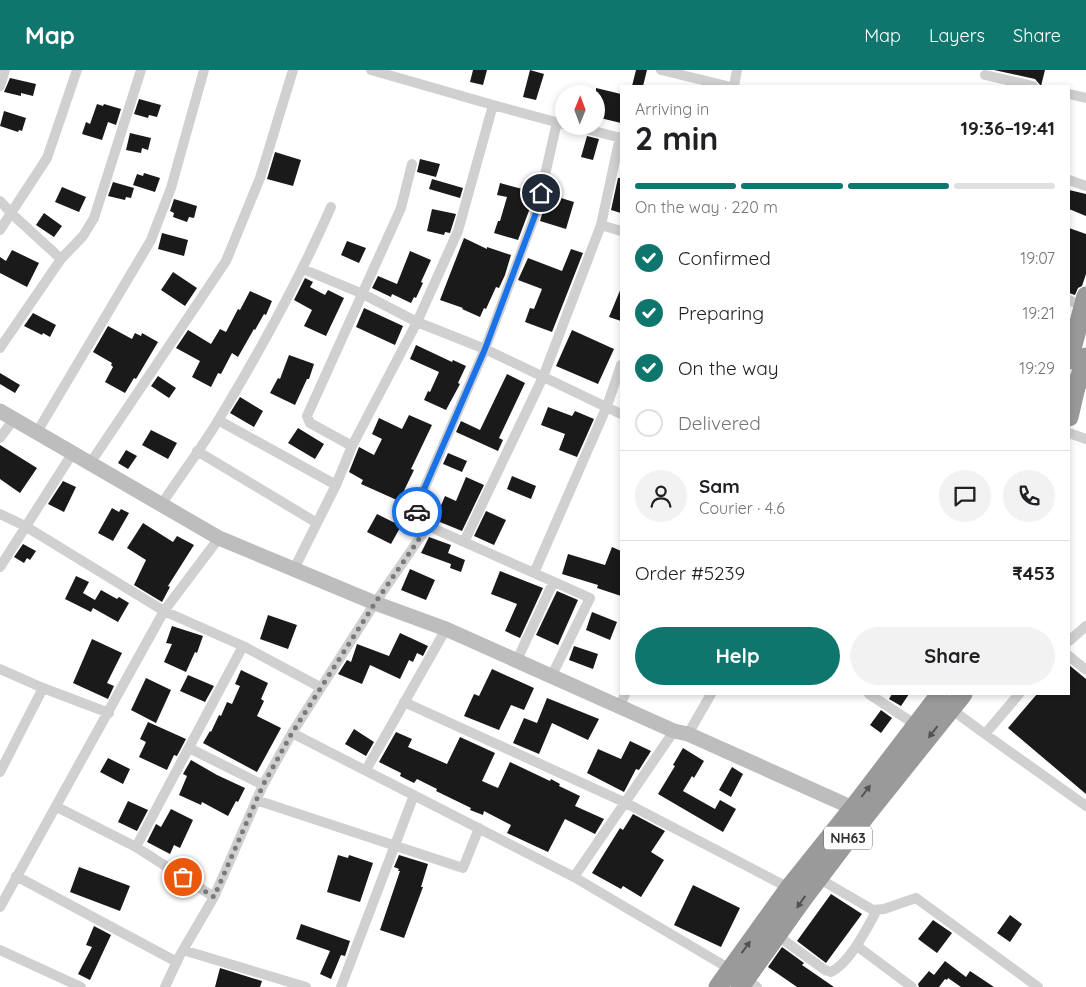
<!DOCTYPE html>
<html lang="en">
<head>
<meta charset="utf-8">
<style>
  :root { --surface:#fff; --page:#f2f2f2; --text:#202124; --muted:#757577; --line:#e0e0e0; --accent:#0f766e }
  body { margin:0; font-family:Quicksand,sans-serif; background:var(--page); color:var(--text); height:100vh; display:flex; flex-direction:column; font-size:19px; white-space:nowrap }
  * { box-sizing:border-box; margin:0 }
  p { font-size:16px; color:var(--muted) }
  .icon { flex:none; width:28px; height:28px; fill:none; stroke:currentColor; stroke-width:2; stroke-linecap:round; stroke-linejoin:round }
  .map { position:relative; flex:1; overflow:hidden }
  .drawer { position:absolute; left:620px; top:15px; width:450px; height:610px; display:flex; flex-direction:column; background:var(--surface); border-radius:0px; box-shadow:0 2px 8px #0003 }
  .drawer>* { flex:none }
  .needle { width:32px; rotate:1deg }
  .tools { position:absolute; left:555px; top:15px; display:grid; gap:10px }
  .tools a { display:grid; place-items:center; width:50px; height:50px; border-radius:50%; background:var(--surface); box-shadow:0 2px 8px #0003; font-size:25px }
  .pin { position:absolute; display:grid; place-items:center; width:42px; height:42px; color:#fff; margin:-21px; border:2px solid #fff; border-radius:50%; box-shadow:0 1px 5px #0007 }
  .courier { position:absolute; display:grid; place-items:center; width:50px; height:50px; margin:-25px; border:4px solid #1a73e8; border-radius:50%; background:#fff; color:#222; box-shadow:0 1px 6px #0007 }
  .summary em { font-style:normal; font-weight:700 }
  .summary div { display:flex; flex-direction:column-reverse }
  .summary { display:flex; align-items:center; justify-content:space-between; height:85px; padding:0 15px }
  h1 { font-size:32px; font-weight:700; line-height:38px }
  .bar { display:grid; grid-template-columns:repeat(4,1fr); gap:8px 5px; align-content:center; height:60px; padding:0 15px }
  .bar i { height:6px; border-radius:4px; background:var(--line) }
  .bar .selected { background:var(--accent) }
  .bar p { grid-column:span 4 }
  .line { display:flex; align-items:center; gap:12px; padding:0 15px; border-top:1px solid var(--line) }
  .line div { flex:1 }
  .round { display:grid; place-items:center; flex:none; width:52px; height:52px; border-radius:26px; background:var(--page) }
  ol { padding:0 15px; list-style:none }
  li { display:flex; align-items:center; gap:15px; height:55px }
  li p { margin-inline-start:auto }
  li .icon { padding:5px; border-radius:50%; background:var(--accent); color:#fff; stroke-width:4 }
  li:last-child { color:var(--muted) }
  li i { width:28px; height:28px; border:2px solid var(--line); border-radius:50% }
  .cta { display:flex; gap:10px; margin-top:auto; padding:10px 15px }
  .cta a { flex:1; height:58px; border-radius:30px; background:var(--accent); color:#fff; font-size:20px; font-weight:700; line-height:58px; text-align:center }
  .cta a+a { background:var(--page); color:var(--text) }
  header { display:flex; align-items:center; gap:30px; box-sizing:border-box; height:70px; padding:0 25px; background:var(--accent); color:#fff }
  header strong { font-size:24px }
  nav { display:flex; gap:28px; margin-inline-start:auto; font-size:18px }
  .map>svg:first-child { display:block }
  .building { fill:#1a1a1a }
  .lines { fill:none; stroke-linecap:round; stroke-linejoin:round }
  .street { stroke:#d0d0d0; stroke-width:10 }
  .secondary { stroke:#bdbdbd; stroke-width:15 }
  .highway { stroke:#9a9a9a; stroke-width:19 }
  .oneway { fill:#525252 }
  .done { stroke:#7a7a7a; stroke-width:5; stroke-dasharray:0 9 }
  .route { stroke:#1a73e8; stroke-width:6 }
  .labels { text-anchor:middle; dominant-baseline:central; stroke-width:5; stroke-linejoin:round; paint-order:stroke }
  .shield { fill:#fff; stroke:#707070; stroke-width:1 }
  .shield-label { font-size:14px; font-weight:bold; fill:#333 }
</style>
</head>
<body>
<header>
<strong>Map</strong>
<nav><a>Map</a><a>Layers</a><a>Share</a></nav>
</header>
<div class="map">
<svg width="1086" height="917" viewBox="0 0 1086 917">
  <rect width="100%" height="100%" fill="#fff"/>
  <!-- building -->
  <path class="building" d="M473,0H487L483,15L470,12Z
    M530,0L544,4L536,30L523,27Z
    M636,0H647L643,16H632Z
    M994,0H1045L1041,16L1035,9Z
    M10,8L36,14L33,26L21,23V26L4,22Z
    M596,18L621,24V53L596,47Z
    M139,29L161,35L157,47L149,45L148,48L134,44Z
    M97,34L103,36L104,34L121,39L116,55L108,52L102,70L82,64L86,52L90,54Z
    M4,41L26,48L22,61L19,60L18,62L0,56Z
    M130,63L151,68L148,80L142,78L141,83L126,80Z
    M587,66L599,69L593,90L581,87Z
    M275,82L301,90L293,116L267,109Z
    M420,89L440,94L436,107L417,102Z
    M144,103L160,108L155,122L133,115L137,104L143,106Z
    M618,108H621V143L611,140Z
    M432,109L463,118L460,128L429,119Z
    M113,112L134,118L131,128L126,127L125,130L108,126Z
    M500,113L530,121L527,135L531,136L530,138L518,170L494,163L498,151H500L507,127L497,125Z
    M62,117L86,127L79,142L55,132Z
    M1069,120L1086,124V146L1069,139Z
    M548,124L574,132L566,159L540,151Z
    M174,129L197,136L194,148L189,147L187,152L173,147L174,143L170,141Z
    M432,139L456,144L450,163L445,162L444,165L427,161Z
    M44,143L62,156L54,167L36,155Z
    M1069,158L1086,164V204L1082,216L1078,218L1075,225L1069,223Z
    M162,163L188,170L184,186L158,179Z
    M464,168L487,179V177L511,185L505,205L499,218L496,217L486,239L484,238L480,247L462,239L463,238L440,230Z
    M347,171L366,178L359,193L341,185Z
    M571,179L583,183L552,262L525,252L530,238L534,239L542,219L518,210L528,188L562,201Z
    M12,180L39,193L27,217L0,203V187L6,191Z
    M410,181L431,190L421,212L423,213L416,228L414,227L411,233L392,224L391,227L372,218L378,206L397,214Z
    M173,202L197,218L185,236L161,220Z
    M305,208L313,212L310,217L325,225L328,220L344,228L326,266L304,256L312,240L294,230Z
    M621,218V251L609,247Z
    M250,221L272,231L266,245L264,244L255,260L254,259L238,287L232,283L221,304L218,303L211,317L192,307L200,291L176,278L188,260L211,274L220,259L226,262L238,239L240,240Z
    M364,238L403,256L395,275L356,257Z
    M33,243L56,255L50,267L43,263L42,265L24,256Z
    M108,256L132,269L135,263L141,266L142,263L158,272L136,309L134,308L125,323L105,312L113,297L111,295L112,293L93,282Z
    M572,260L614,279L598,314L556,296Z
    M416,275L452,292L453,290L466,296L458,313L460,314L446,340L424,330L428,321L430,322L439,302L410,289Z
    M289,285L314,294L309,309H307L295,335L270,323L278,308L280,309Z
    M0,303L20,315L15,323L0,314Z
    M507,304L525,313L499,368L503,370L498,381L456,362L461,351L480,360Z
    M158,306L176,318L169,328L151,316Z
    M240,327L263,341L254,357L230,343Z
    M548,337L572,346L575,341L594,349L577,387L559,380L565,364L541,355Z
    M409,345L432,355L411,399L414,400L399,431L361,414L363,410L349,402L359,377L374,385L382,369L372,364L379,348L402,359Z
    M298,358L324,374L315,389L288,373Z
    M151,360L177,373L168,389L142,375Z
    M0,375L37,398L20,423L0,409Z
    M126,380L137,386L128,399L118,393Z
    M448,383L467,391L462,402L443,394Z
    M512,406L536,416L531,429L507,419Z
    M466,407L484,415L462,461L435,450L445,426L456,431Z
    M63,411L76,417L64,442L48,434Z
    M112,438L119,442L121,439L129,443L113,471L98,463Z
    M486,441L506,450L494,475L474,466Z
    M377,444L401,456L391,474L367,462Z
    M143,453L173,472L177,466L194,475L168,516L170,517L162,532L134,515L146,490L127,478Z
    M429,467L451,475L448,483L465,490L461,502L450,498L451,494L421,483Z
    M23,474L36,481L30,490L27,488L24,493L14,487Z
    M612,477L621,481V526L597,518L598,515L562,504L568,484L605,495Z
    M410,499L435,510L426,530L401,520Z
    M500,501L543,518L520,568L505,561L517,534L491,524Z
    M76,506L89,512L83,523L95,530L101,520L117,529L119,527L129,533L118,552L93,538L91,542L65,529Z
    M557,521L578,530L558,575L536,565Z
    M592,542L617,552L610,570L586,560Z
    M268,545L297,555L288,579L260,569Z
    M172,556L203,566L197,583L195,582L186,602L164,592L172,574L166,573Z
    M400,563L428,576L423,586L417,583L413,592L409,590L400,609L370,595L362,614L338,604L347,590L351,592L357,574L389,586Z
    M92,569L122,583L107,613L114,616L108,629L73,613Z
    M574,576L598,584L593,599L569,590Z
    M1069,595L1086,609V724L1008,658L1037,624H1069Z
    M492,599L534,618L524,640L511,635L499,660L464,646L474,624L479,626Z
    M241,600L268,613L261,629L264,631L257,646L281,658L257,702L203,673L210,661L211,662L219,645L221,646L227,632L232,634L240,616L235,614Z
    M188,605L214,616L205,632L180,621Z
    M146,608L171,620L156,653L131,640Z
    M892,624H909L901,636L889,629Z
    M547,628L599,649L588,670L552,653L539,684L513,673L524,648L537,653Z
    M881,640L892,648L881,663L870,655Z
    M148,652L186,669L177,686L174,685L167,700L139,687L146,672L140,669Z
    M354,659L374,672L366,686L345,674Z
    M396,662L412,669L408,677L447,694L460,667L495,683L482,711L498,718L510,692L550,711L551,709L560,714L559,716L580,726L575,736L604,749L595,764L565,749L548,782L507,763L511,755L484,741L483,745L470,740L471,738L436,721L437,719L417,709L414,713L400,706L401,703L379,692Z
    M630,671L651,681L639,700L636,699L624,722L587,703L598,679L621,689Z
    M683,678L704,691L694,708L692,706L683,721L715,739L720,730L736,739L723,762L658,724L675,696L673,695Z
    M108,688L130,699L123,714L100,702Z
    M191,690L217,705L245,718L238,732L236,731L228,746L202,732L201,735L179,725L187,706L183,704Z
    M732,697L743,704L731,727L719,720Z
    M128,731L148,740L137,761L118,752Z
    M171,739L193,750L180,778L174,775L170,784L147,772L156,754L161,757Z
    M633,744L665,761L651,782L664,790L641,827L623,816L621,819L592,803L620,758L623,760Z
    M338,785L348,788L349,785L373,793L360,832L327,822Z
    M399,785L428,794L421,817H423L404,868L380,860L400,801H398L399,799L394,797Z
    M79,797L130,816L120,841L70,822Z
    M693,815L740,838L721,877L674,855Z
    M831,824L862,844L826,893L797,871Z
    M1010,845L1022,854L1010,872L997,863Z
    M933,850L952,863L937,883L918,869Z
    M301,854L350,871L345,886L341,885L331,909L320,904L330,881L296,869Z
    M94,856L111,865L90,910L78,904L92,877L86,875Z
    M782,877L804,893L802,895L834,917H797L768,897Z
    M945,891L966,907L970,901L994,917H961L948,908L947,910L945,909L939,917H919L918,914L929,901L934,905Z
    M220,898L262,911L260,917H215Z"/>
  <g class="lines">
    <!-- street -->
    <path class="street" d="M371,0L493,35
      M661,0L727,16
      M985,5L1033,16
      M0,16L5,0
      M734,16L737,0
      M1069,24L1086,28
      M574,56L621,68
      M1069,110L1086,116
      M0,131L12,144L61,189
      M601,155L621,161
      M0,160L47,88L77,0
      M303,199L363,224L417,252L458,161L493,35L563,54
      M1069,230L1082,236
      M0,278L61,189L83,166L94,148L141,0
      M621,295L607,336L534,503L428,456L375,533L292,663L574,807L730,899
      M218,350L336,415
      M37,362L151,170L171,118L204,0
      M1069,363L1086,369
      M0,368L14,349
      M352,376L310,353L307,346L401,138L412,94
      M197,381L317,453
      M91,392L226,191L260,108L293,0
      M161,435C180,406 201,379 219,349C260,281 299,210 331,137
      M0,444L25,456L164,541L243,576
      M428,456L419,447L418,433L485,279L537,140L557,52
      M464,472L543,307L601,155L620,67
      M0,497L72,384
      M294,499L336,415L352,376L417,252L485,279L621,344
      M534,503L590,528L552,605
      M1069,571L1086,556
      M1069,586L1086,600
      M517,590L553,513
      M0,599L43,618L109,643
      M869,624L916,655
      M404,632L626,733L789,818
      M620,636L625,624
      M951,639L985,664L1019,624
      M688,664L711,624
      M985,664L1086,736
      M189,678L263,715
      M366,700L446,559
      M0,702L43,618
      M256,730L463,798L479,758
      M57,737L136,777L214,827
      M136,777L243,576L320,617
      M16,806L177,892
      M574,807L674,661
      M818,808L873,840L884,839L916,828L1038,917
      M0,837L164,541L219,468
      M778,866L825,900L831,902C850,893 867,858 877,840
      M857,876L912,917
      M0,880L81,917
      M183,880L306,917
      M746,909L757,917
      M165,917L179,887L214,827L263,715L292,663
      M341,917L414,725"/>
    <!-- secondary -->
    <path class="secondary" d="M0,341L219,468L375,533L446,559L674,661L688,664L853,738"/>
    <!-- highway -->
    <path class="highway" d="M1069,290L1086,226
      M1069,347L1075,321L1086,287
      M718,917L789,818L853,738L940,624
      M740,917L805,826L867,744L963,624"/>
  </g>
  <!-- one-way arrows -->
  <defs><path id="oneway-solid" d="M-6-.8H1V-3.2L6.5 0L1 3.2V.8H-6Z" transform="scale(1.25)"/></defs>
  <g class="oneway">
    <use href="#oneway-solid" transform="translate(933 662) rotate(128)"/>
    <use href="#oneway-solid" transform="translate(866 721) rotate(-53)"/>
    <use href="#oneway-solid" transform="translate(801 832) rotate(125)"/>
    <use href="#oneway-solid" transform="translate(746 877) rotate(-54)"/>
  </g>
  <g class="lines">
    <!-- done -->
    <path class="done" d="M183,807L214,827L263,715L292,663L375,533L428,456L419,446L417,442"/>
    <!-- route -->
    <path class="route" d="M417,442L418,433L485,279L537,140L541,123"/>
  </g>
  <g class="labels">
    <!-- shield labels -->
    <rect class="shield" x="824" y="756.5" width="48" height="23" rx="4"/>
    <g class="shield-label">
      <text x="848" y="768">NH63</text>
    </g>
  </g>
</svg>
<div class="tools">
<a><svg class="needle" viewBox="-14 -14 28 28"><path d="M0-13l5 13h-10z" fill="#e53935"/><path d="M0 13l5-13h-10z" fill="#757577"/></svg></a>
</div>
<div class="pin" style="left:183px;top:807px;background:#ea580c"><svg class="icon" aria-label="bag" viewBox="0 0 24 24"><path d="M5 8h14l-1 12H6zM9 8a3 3 0 0 1 6 0"/></svg></div>
<div class="pin" style="left:541px;top:123px;background:#1f2937"><svg class="icon" aria-label="home" viewBox="0 0 24 24"><path d="M3 11l9-7 9 7M6 9v11h12V9"/></svg></div>
<div class="courier" style="left:417px;top:442px"><svg class="icon" aria-label="car" viewBox="0 0 24 24"><path d="M5 17H2v-5l4-1 3-4h7l3 4 3 1v5h-3M9 17h6M6 11h13"/><circle cx="7" cy="17" r="2"/><circle cx="17" cy="17" r="2"/></svg></div>
<section class="drawer">
<div class="summary"><div><h1>2 min</h1><p>Arriving in</p></div><em>19:36–19:41</em></div>
<div class="bar"><i class="selected"></i><i class="selected"></i><i class="selected"></i><i></i><p>On the way · 220 m</p></div>
<ol>
<li><svg class="icon" aria-label="check" viewBox="0 0 24 24"><path d="M5 12l5 5 9-10"/></svg>Confirmed<p>19:07</p></li>
<li><svg class="icon" aria-label="check" viewBox="0 0 24 24"><path d="M5 12l5 5 9-10"/></svg>Preparing<p>19:21</p></li>
<li><svg class="icon" aria-label="check" viewBox="0 0 24 24"><path d="M5 12l5 5 9-10"/></svg>On the way<p>19:29</p></li>
<li><i></i>Delivered</li>
</ol>
<div class="line" style="height:90px"><a class="round"><svg class="icon" aria-label="person" viewBox="0 0 24 24"><circle cx="12" cy="8" r="4"/><path d="M4 21q1-7 8-7t8 7"/></svg></a><div><b>Sam</b><p>Courier · 4.6</p></div><a class="round"><svg class="icon" aria-label="chat" viewBox="0 0 24 24"><path d="M4 5h16v11H9l-5 4z"/></svg></a><a class="round"><svg class="icon" aria-label="phone" viewBox="0 0 24 24"><path d="M5 4h4l2 5-3 2q2 4 5 5l2-3 5 2v4C11 20 4 13 5 4z"/></svg></a></div>
<div class="line" style="height:65px"><div>Order #5239</div><b>₹453</b></div>
<div class="cta"><a>Help</a><a>Share</a></div>
</section>
</div>
</body>
</html>
